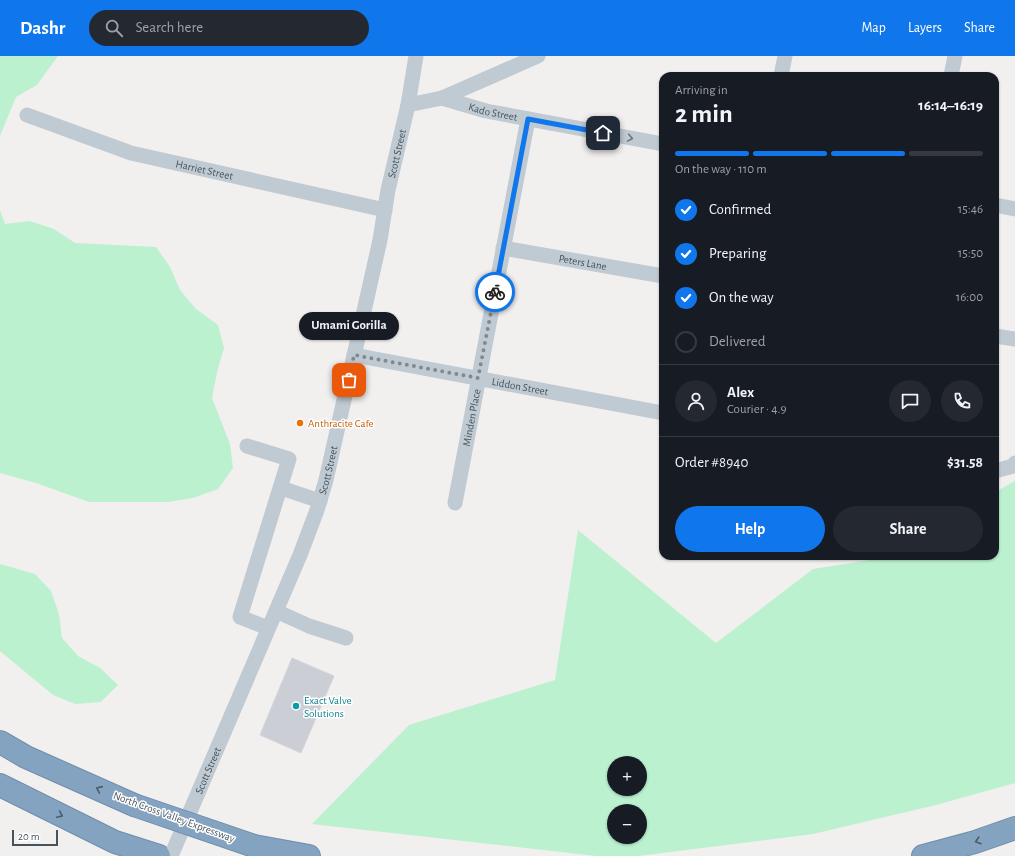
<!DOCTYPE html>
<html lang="en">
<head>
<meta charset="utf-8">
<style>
  :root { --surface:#171b24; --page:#242831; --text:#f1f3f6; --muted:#9ea1a6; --line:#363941; --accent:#1076eb }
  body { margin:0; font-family:"Alegreya Sans",sans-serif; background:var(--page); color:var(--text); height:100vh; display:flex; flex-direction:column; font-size:15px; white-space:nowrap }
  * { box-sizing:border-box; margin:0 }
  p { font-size:13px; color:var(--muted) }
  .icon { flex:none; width:22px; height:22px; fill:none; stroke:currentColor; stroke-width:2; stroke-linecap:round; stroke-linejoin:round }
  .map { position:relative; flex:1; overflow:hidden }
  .panel { position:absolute; left:659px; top:16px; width:340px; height:488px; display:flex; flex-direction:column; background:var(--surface); border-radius:12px; box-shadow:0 1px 3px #0004 }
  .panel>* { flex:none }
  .controls { position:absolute; left:607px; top:700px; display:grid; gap:8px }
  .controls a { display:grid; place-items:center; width:40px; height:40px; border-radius:50%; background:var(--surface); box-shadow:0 1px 3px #0004; font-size:20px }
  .scale { position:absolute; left:12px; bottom:10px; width:46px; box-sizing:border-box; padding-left:4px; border:2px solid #46535d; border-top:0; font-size:11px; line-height:14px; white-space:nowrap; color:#46535d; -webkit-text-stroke:3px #fff; paint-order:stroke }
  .pin { position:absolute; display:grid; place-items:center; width:34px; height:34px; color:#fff; margin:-17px; border-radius:8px; box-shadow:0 2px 6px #0006 }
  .courier { position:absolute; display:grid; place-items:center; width:40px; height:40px; margin:-20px; border:3px solid #1076eb; border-radius:50%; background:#fff; color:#222; box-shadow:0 1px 5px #0007 }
  .bubble { position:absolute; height:28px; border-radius:14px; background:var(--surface); box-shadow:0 1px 3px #0004; font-size:13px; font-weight:600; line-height:28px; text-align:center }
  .summary em { font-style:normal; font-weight:600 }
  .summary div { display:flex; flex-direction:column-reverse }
  .summary { display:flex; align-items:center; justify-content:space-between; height:68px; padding:0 16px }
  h1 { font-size:26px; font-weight:600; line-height:30px }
  .bar { display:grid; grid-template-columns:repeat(4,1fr); gap:6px 4px; align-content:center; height:48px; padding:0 16px }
  .bar i { height:5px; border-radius:3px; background:var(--line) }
  .bar .selected { background:var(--accent) }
  .bar p { grid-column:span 4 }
  .line { display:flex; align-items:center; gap:10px; padding:0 16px; border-top:1px solid var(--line) }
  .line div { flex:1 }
  .round { display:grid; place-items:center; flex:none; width:42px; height:42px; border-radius:21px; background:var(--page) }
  ol { padding:0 16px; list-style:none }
  li { display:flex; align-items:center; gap:12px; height:44px }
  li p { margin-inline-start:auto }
  li .icon { padding:4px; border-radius:50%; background:var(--accent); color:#fff; stroke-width:4 }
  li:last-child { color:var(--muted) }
  li i { width:22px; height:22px; border:2px solid var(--line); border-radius:50% }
  .action { display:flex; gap:8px; margin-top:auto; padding:8px 16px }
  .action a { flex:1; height:46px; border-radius:24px; background:var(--accent); color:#fff; font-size:16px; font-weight:600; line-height:46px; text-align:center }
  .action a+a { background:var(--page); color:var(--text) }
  header { display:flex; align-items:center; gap:24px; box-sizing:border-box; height:56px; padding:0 20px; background:var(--accent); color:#fff }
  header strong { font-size:19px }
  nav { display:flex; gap:22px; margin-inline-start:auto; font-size:14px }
  .search { width:280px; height:36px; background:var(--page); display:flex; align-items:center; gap:10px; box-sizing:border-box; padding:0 14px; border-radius:22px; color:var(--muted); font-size:15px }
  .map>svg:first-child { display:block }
  .green { fill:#bbf1cf; fill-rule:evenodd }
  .building { fill:#cbced4; stroke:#d3d5db }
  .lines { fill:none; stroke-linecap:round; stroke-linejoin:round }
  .highway-casing { stroke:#6f8eac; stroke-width:24 }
  .minor { stroke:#bfcad2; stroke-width:15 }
  .highway { stroke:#84a3c0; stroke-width:22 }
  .highway-bridge-casing { stroke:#6f8eac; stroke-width:24; stroke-linecap:butt }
  .highway-bridge { stroke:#84a3c0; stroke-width:22 }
  .oneway { stroke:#6a7780 }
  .oneway2 { stroke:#4c5b67 }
  .done { stroke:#828a90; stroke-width:4; stroke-dasharray:0 7.2 }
  .route { stroke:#1076eb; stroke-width:5 }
  .food-dot { fill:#e8710a; stroke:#fff; stroke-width:1.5 }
  .culture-dot { fill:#0f9aa8; stroke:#fff; stroke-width:1.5 }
  .labels { text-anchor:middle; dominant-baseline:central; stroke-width:3; stroke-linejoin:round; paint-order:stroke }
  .street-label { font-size:11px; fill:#46535d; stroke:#fff }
  .food-label { font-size:11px; fill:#c56008; stroke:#fff; text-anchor:start }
  .culture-label { font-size:11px; fill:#0d838f; stroke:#fff; text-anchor:start }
</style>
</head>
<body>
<header>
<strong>Dashr</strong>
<div class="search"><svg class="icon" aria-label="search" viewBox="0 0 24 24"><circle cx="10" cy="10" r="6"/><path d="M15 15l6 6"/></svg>Search here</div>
<nav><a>Map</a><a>Layers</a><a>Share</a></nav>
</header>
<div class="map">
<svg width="1015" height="800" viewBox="0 0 1015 800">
  <rect width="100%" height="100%" fill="#f2efef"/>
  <!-- green -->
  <path class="green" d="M0,0H58L37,29L16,41L0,80Z
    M0,154L5,168L30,165L54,173L75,187L156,191L170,211L180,234L196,253L218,269L224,292L217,316L212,342L230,388L233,412L218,433L193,442L168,446H89L36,427L0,417Z
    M1015,425V727L936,749L813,778L638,800H596L312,768L409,669L555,624L578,474L716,587L813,513L895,500H995V436ZM614,707H640V733H614ZM614,755H640V781H614Z
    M0,508L35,518L51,535L59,558L62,582L78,600L100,612L118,629L101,646L75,648L53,639L0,595Z"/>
  <!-- building -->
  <path class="building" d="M292,602L334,620L301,697L260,679Z"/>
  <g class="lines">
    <!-- highway casing -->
    <g class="highway-casing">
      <path id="highway" d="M0,686L26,701L134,749
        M0,729L115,786L159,800
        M254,790L309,800
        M923,800L975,786L1015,772"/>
    </g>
    <!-- minor -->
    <g class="minor">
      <path d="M781,20L785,0"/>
      <path d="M951,20L955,0"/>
      <path id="s1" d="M442,42L486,55L663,88"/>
      <path d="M408,49L442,42L538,0"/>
      <path id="s2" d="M27,59L131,97L385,154"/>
      <path d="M995,149L1015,153"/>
      <path id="s3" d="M503,192L663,220"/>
      <path d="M995,280L1015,283"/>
      <path id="s4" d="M354,299L663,357"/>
      <path d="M247,390L289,403L240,561L268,572"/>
      <path d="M995,415L1013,410L1015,407"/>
      <path d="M281,432L320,445"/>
      <path id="s5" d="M455,447L528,63"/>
      <path d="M276,555L309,570L346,582"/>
      <path id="s6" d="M171,800L300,499L317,454L326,424L380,184L388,134L408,49L416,0"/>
    </g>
    <!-- highway -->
    <use href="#highway" class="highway"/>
    <!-- highway-bridge casing -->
    <g class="highway-bridge-casing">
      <path id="highway-bridge" d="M134,749L254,790"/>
    </g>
    <!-- highway-bridge -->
    <use href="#highway-bridge" class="highway-bridge"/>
  </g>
  <!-- one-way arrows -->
  <defs><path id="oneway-chevron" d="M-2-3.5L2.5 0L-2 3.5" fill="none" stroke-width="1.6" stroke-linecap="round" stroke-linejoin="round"/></defs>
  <use class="oneway" href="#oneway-chevron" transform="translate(630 82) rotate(10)"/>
  <g class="oneway2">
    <use href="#oneway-chevron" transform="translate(99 733) rotate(-156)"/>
    <use href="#oneway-chevron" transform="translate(60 759) rotate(25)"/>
    <use href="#oneway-chevron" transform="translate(978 785) rotate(162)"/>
  </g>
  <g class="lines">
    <!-- done -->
    <path class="done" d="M349,324L354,299L478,322L495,236"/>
    <!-- route -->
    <path class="route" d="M495,236L528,63L603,77"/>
  </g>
  <!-- markers -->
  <circle class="food-dot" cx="300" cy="367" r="4"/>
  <circle class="culture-dot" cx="296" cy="650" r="4"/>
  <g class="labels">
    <!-- street labels -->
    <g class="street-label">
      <text stroke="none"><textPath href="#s1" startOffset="53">Kado Street</textPath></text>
      <text stroke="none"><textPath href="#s6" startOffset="741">Scott Street</textPath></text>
      <text stroke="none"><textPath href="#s2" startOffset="186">Harriet Street</textPath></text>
      <text stroke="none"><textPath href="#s3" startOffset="81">Peters Lane</textPath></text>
      <text stroke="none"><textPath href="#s4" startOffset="169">Liddon Street</textPath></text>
      <text stroke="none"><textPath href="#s5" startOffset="87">Minden Place</textPath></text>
      <text stroke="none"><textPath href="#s6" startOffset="417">Scott Street</textPath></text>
      <text stroke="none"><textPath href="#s6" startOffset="93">Scott Street</textPath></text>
      <text transform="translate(174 761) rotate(20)">North Cross Valley Expressway</text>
    </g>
    <!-- food labels -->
    <g class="food-label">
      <text x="308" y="367">Anthracite Cafe</text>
    </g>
    <!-- culture labels -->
    <g class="culture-label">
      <text x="304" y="644">Exact Valve<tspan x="304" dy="13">Solutions</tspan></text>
    </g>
  </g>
</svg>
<div class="controls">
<a>+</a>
<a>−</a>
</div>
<div class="scale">20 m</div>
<div class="pin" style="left:349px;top:324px;background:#ea580c"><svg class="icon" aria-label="bag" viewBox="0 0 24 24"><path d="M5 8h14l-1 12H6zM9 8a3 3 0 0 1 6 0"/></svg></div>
<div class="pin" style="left:603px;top:77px;background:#1f2937"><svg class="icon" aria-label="home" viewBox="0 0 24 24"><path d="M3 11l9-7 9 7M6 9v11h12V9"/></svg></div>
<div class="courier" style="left:495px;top:236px"><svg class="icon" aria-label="bike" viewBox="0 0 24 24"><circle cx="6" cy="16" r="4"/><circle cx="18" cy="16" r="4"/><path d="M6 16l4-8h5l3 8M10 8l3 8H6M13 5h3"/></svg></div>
<div class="bubble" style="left:299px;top:256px;width:100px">Umami Gorilla</div>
<section class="panel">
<div class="summary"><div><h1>2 min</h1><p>Arriving in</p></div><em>16:14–16:19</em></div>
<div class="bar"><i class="selected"></i><i class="selected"></i><i class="selected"></i><i></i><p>On the way · 110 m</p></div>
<ol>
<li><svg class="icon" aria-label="check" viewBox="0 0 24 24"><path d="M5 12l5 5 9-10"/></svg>Confirmed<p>15:46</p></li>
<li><svg class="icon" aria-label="check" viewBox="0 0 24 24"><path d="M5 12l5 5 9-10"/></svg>Preparing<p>15:50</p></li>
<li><svg class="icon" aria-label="check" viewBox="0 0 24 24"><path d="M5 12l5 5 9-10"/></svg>On the way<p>16:00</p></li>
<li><i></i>Delivered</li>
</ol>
<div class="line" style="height:72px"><a class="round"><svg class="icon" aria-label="person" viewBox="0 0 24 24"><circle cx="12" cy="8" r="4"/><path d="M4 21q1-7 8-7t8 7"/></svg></a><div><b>Alex</b><p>Courier · 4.9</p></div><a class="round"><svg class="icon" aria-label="chat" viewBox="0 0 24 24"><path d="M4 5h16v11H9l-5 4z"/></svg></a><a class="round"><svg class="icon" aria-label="phone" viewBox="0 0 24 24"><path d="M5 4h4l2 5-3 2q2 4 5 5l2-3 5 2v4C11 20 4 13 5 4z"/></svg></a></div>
<div class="line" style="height:52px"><div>Order #8940</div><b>$31.58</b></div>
<div class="action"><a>Help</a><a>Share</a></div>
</section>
</div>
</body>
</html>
